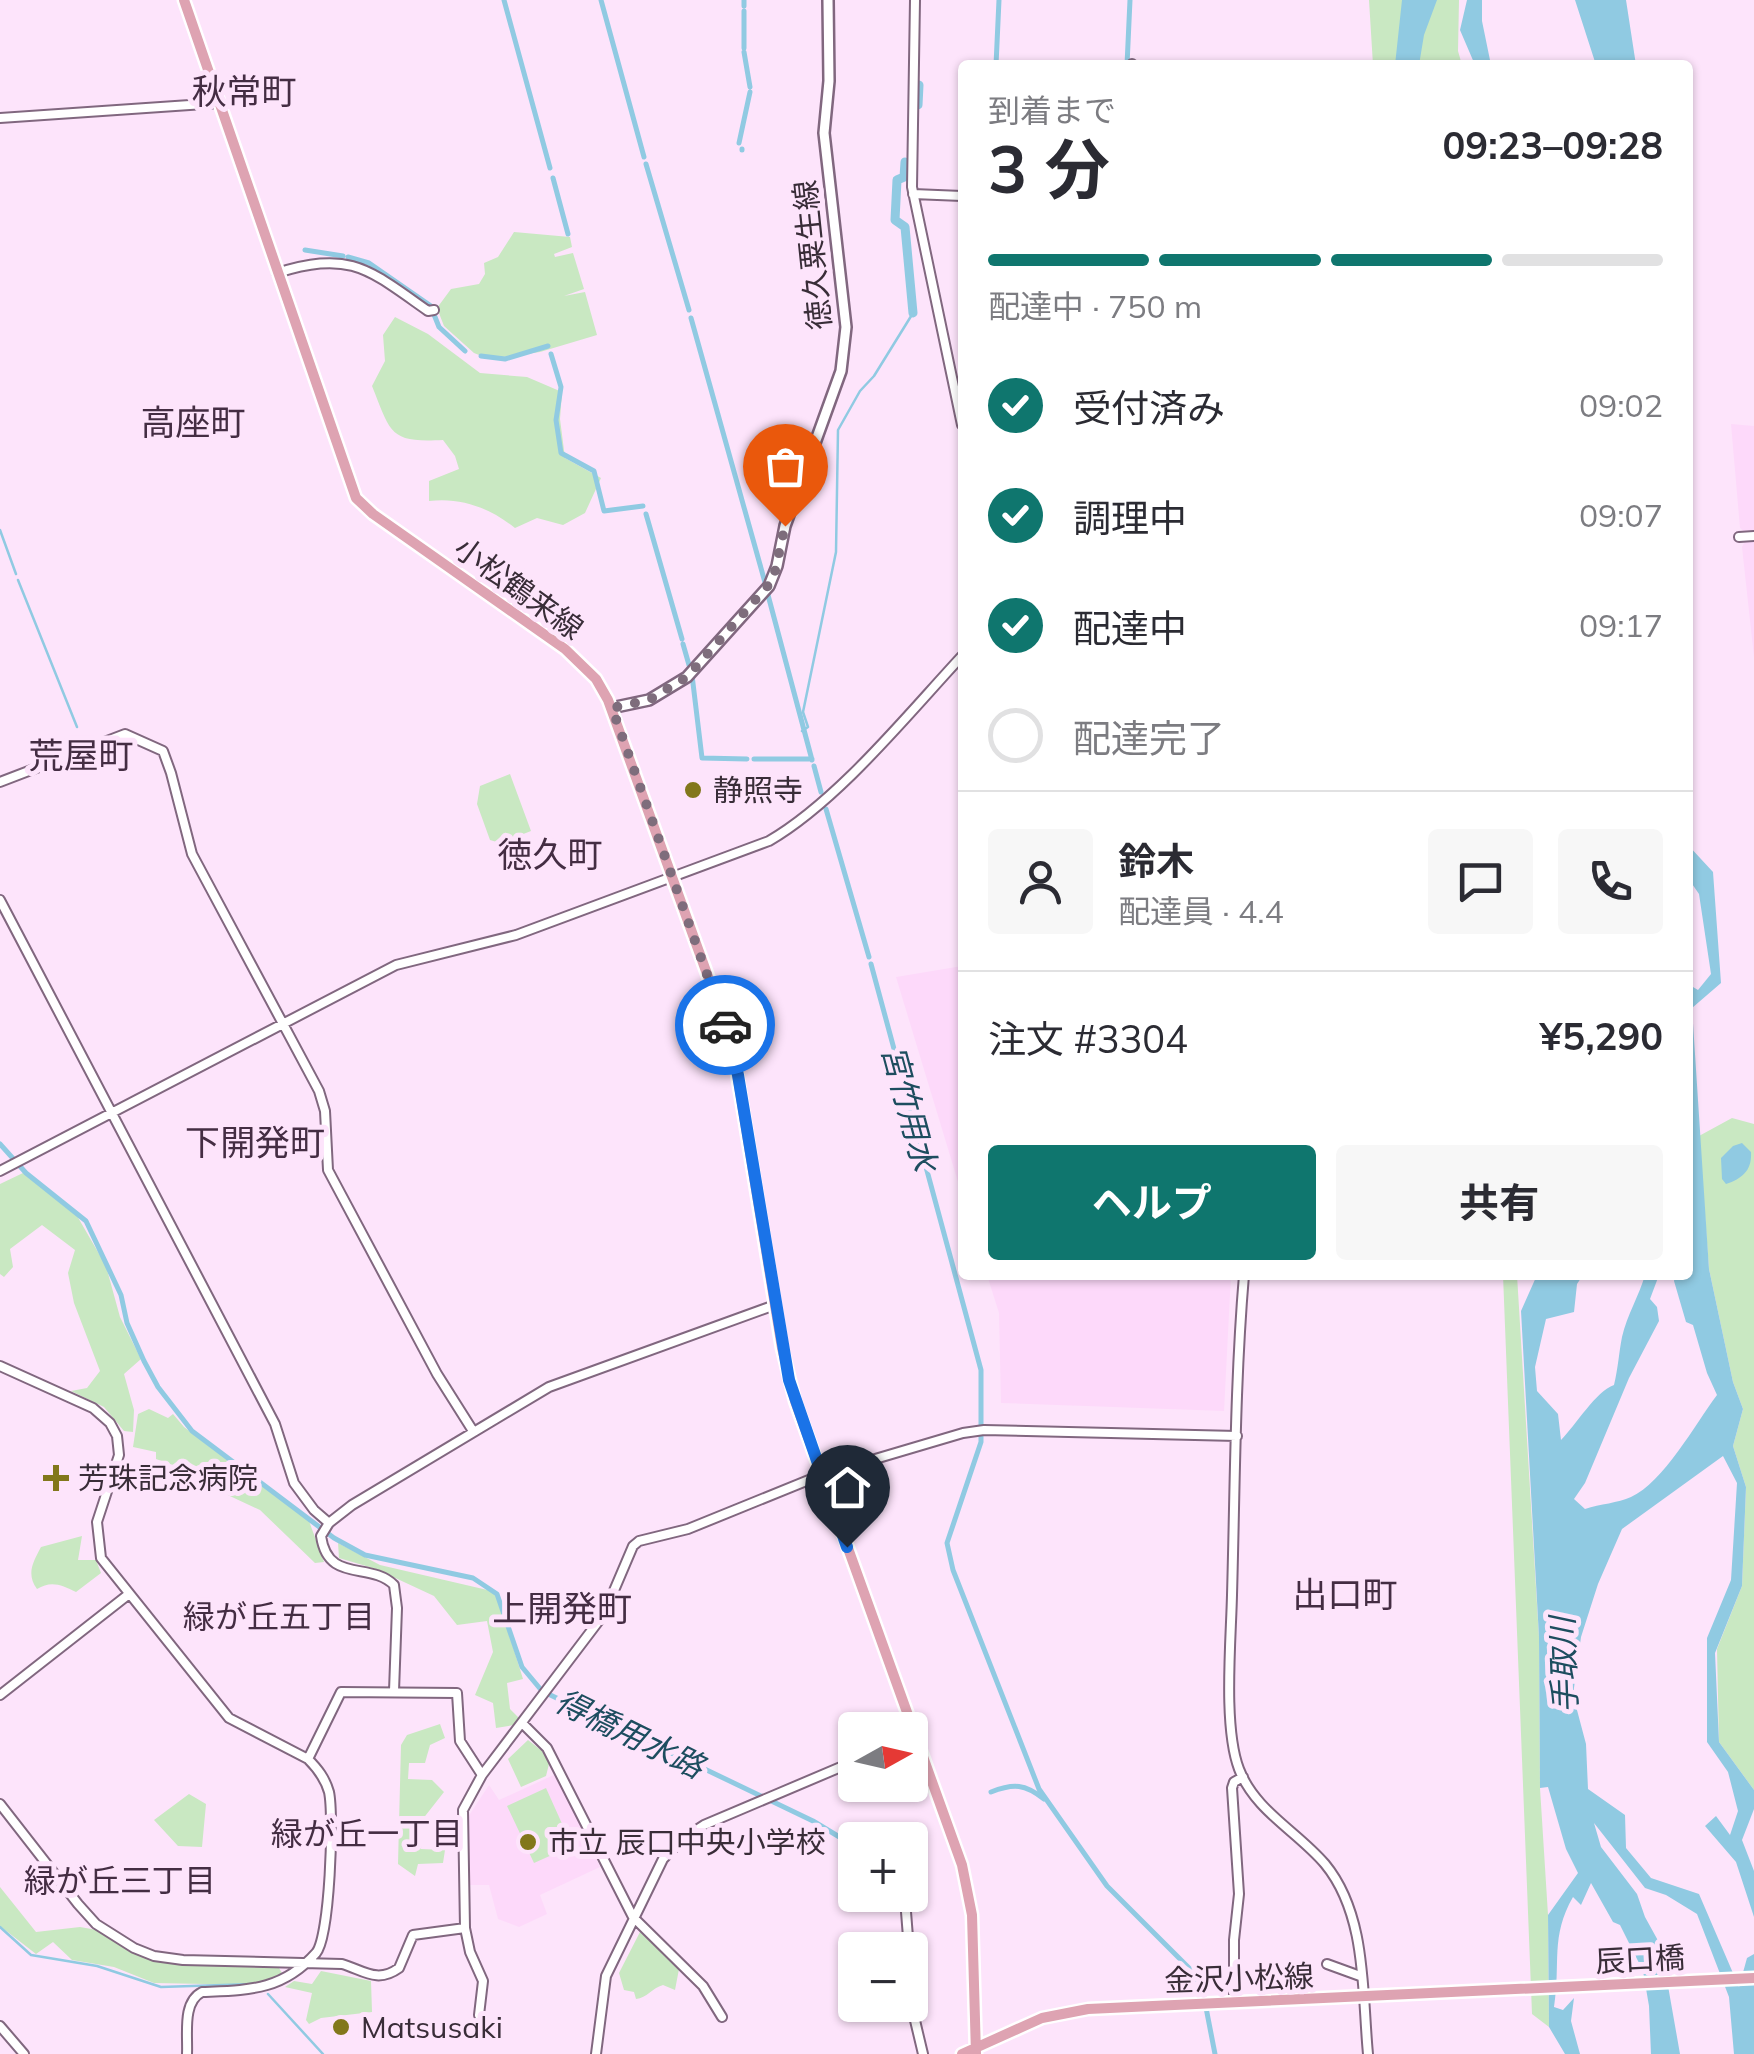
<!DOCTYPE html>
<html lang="ja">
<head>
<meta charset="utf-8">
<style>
  :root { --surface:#fff; --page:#f7f7f7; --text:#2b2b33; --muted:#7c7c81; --line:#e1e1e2; --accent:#0f766e }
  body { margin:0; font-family:Mulish,"Noto Sans JP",sans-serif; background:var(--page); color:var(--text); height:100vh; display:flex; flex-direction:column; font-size:38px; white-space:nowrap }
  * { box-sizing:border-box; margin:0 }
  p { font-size:32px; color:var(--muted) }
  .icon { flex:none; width:55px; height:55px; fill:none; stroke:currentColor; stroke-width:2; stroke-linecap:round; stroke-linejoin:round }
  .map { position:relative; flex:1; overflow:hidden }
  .details { position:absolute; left:958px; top:60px; width:735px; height:1220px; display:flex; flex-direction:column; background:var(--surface); border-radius:10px; box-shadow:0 2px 8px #0004 }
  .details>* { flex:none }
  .needle { width:65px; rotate:82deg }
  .controls { position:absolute; left:838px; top:1712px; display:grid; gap:20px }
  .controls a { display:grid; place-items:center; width:90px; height:90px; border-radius:10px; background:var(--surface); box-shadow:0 2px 8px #0004; font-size:50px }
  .pin { position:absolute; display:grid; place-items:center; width:85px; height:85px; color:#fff; margin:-102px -42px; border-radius:50% 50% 50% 0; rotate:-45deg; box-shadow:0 0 10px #0007 }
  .pin .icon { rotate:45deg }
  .courier { position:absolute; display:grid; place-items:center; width:100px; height:100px; margin:-50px; border:8px solid #1a73e8; border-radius:50%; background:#fff; color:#222; box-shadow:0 2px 12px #0007 }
  .summary em { font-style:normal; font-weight:700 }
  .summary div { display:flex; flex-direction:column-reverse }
  .summary { display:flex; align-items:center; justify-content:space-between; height:170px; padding:0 30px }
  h1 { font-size:65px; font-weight:700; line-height:75px }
  .bar { display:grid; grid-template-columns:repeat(4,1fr); gap:15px 10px; align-content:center; height:120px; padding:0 30px }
  .bar i { height:12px; border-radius:8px; background:var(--line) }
  .bar .selected { background:var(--accent) }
  .bar p { grid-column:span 4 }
  .line { display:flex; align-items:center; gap:25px; padding:0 30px; border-top:2px solid var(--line) }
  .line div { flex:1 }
  .round { display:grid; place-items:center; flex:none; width:105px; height:105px; border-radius:10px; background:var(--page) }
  ol { padding:0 30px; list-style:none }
  li { display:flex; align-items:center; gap:30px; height:110px }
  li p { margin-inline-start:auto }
  li .icon { padding:10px; border-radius:50%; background:var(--accent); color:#fff; stroke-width:4 }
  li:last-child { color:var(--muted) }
  li i { width:55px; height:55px; border:5px solid var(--line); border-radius:50% }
  .cta { display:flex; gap:20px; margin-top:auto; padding:20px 30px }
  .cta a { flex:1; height:115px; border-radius:10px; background:var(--accent); color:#fff; font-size:40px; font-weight:700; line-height:115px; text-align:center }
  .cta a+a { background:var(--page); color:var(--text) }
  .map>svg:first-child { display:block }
  .built { fill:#fdd9fa }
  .green { fill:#c9e8c2 }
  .water { fill:#90cae2 }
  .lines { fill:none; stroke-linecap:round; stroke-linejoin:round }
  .stream { stroke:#90cae2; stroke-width:2.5 }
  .canal { stroke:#90cae2; stroke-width:5 }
  .river { stroke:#90cae2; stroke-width:9 }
  .tertiary-casing { stroke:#81677f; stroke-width:12 }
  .secondary-casing { stroke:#81677f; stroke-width:14 }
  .primary-casing { stroke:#fff; stroke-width:15 }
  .tertiary { stroke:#fff; stroke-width:8 }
  .secondary { stroke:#fff; stroke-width:9 }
  .primary { stroke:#dea3b2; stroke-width:10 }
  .done { stroke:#7e6d7c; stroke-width:10; stroke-dasharray:0 18 }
  .route { stroke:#1a73e8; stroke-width:12 }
  .poi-dot { fill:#82771b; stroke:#fde4fb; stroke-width:4 }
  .labels { text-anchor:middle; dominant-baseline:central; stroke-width:10; stroke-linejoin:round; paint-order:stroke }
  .street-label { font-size:30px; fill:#392d38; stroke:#fde4fb }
  .poi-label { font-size:30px; fill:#392d38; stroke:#fde4fb; text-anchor:start }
  .water-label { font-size:32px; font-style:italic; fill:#1d4d5f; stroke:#fde4fb }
  .neighbourhood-label { font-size:32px; fill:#442d43; stroke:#fde4fb }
  .quarter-label { font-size:35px; fill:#442d43; stroke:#fde4fb }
</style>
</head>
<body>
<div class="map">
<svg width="1754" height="2054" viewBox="0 0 1754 2054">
  <rect width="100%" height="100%" fill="#fde4fb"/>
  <!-- built -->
  <path class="built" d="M1731,424L1754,426V532L1746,533L1740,528Z
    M1745,541H1754V657L1742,547Z
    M962,966V1195L896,977Z
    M987,1275H1231L1224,1411L1001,1403L999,1313Z
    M556,1774L600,1867L540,1895L547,1914L519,1927L498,1919L489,1885H468V1817L489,1785L499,1800Z"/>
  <!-- green -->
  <path class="green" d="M1369,0H1459L1458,51L1462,65H1373Z
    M514,232L570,237L572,247L554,254L555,257L573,253L584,289L564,296L585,292L597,335L540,352L489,359L474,353L444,326L437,308L451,289L479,284L485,274L484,263L498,257Z
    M395,317L428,334L480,373L527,377L562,392L560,419L565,458L601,478L585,513L563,525L537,518L515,528C490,508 461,497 429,501V481L459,469L455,456L443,440C389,443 391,433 372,386L385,361L383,335Z
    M510,774L531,831L500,843L490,840L477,804L480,786Z
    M1732,1118L1754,1124V1790L1719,1742L1717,1649L1742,1586L1746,1487L1733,1446L1743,1409L1733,1382L1709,1269L1699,1136Z
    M23,1173L76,1214L106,1266L120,1317L141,1359L124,1374L134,1410L133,1432L124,1431L104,1407L71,1391L87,1388L100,1371L74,1303L68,1273L75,1250L42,1225L10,1249L13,1267L4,1277L0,1274V1184Z
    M1503,1275H1517L1539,1637L1540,1788L1548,1915L1549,2027L1532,2014Z
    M149,1409L168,1418L173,1414L184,1427L309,1521L324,1562L315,1563L260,1510L217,1490L187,1470L156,1459V1452L133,1447L138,1414Z
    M82,1536L78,1560H96L101,1573L76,1592C62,1585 51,1580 37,1589C26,1574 33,1562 41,1547Z
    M338,1543L380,1565L496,1592L523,1679L507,1683L510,1709L519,1718L514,1725L496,1728L493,1703L475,1695L493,1652L487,1621L457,1625L434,1596L376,1569L339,1558Z
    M440,1724L445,1738L430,1745L425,1763H409L408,1779L432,1780L444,1792L422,1820L421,1849L445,1850L443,1863L418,1864L415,1876L398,1864L401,1745L407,1735Z
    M528,1740L542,1751L549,1764L546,1776L521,1787L508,1759Z
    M546,1788L572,1846L534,1863L507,1806Z
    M189,1794L206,1804L202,1847L178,1846L154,1820Z
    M0,1887L36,1932L80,1927L97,1930L153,1960L191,1965L279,1968L282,1973L262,1985L154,1983L114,1967L72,1960L53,1942L36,1954L0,1926Z
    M640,1932L679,1969L675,1990L663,1985C652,1988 647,1998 636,1999L634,1992L624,1990L619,1973Z
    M321,1971L371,1981L372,2012L321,2018L309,2024L306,2020L312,1993L285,1987L294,1981L312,1984Z"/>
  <!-- water -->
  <path class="water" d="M1402,0H1437L1424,35L1419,65H1395Z
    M1467,0H1482V21L1491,65H1475L1460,30Z
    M1575,0H1626L1636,65H1596Z
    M1688,845L1713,872L1721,983L1692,1008L1709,1269L1733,1382L1743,1409L1733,1446L1746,1487L1742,1586L1715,1653L1719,1742L1754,1790V1809L1742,1840L1754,1871V1917L1736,1862L1705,1826L1716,1816L1730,1835L1738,1811L1728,1772L1707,1742V1638L1731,1580L1737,1483L1723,1456L1622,1529L1598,1584L1581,1637L1573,1695L1586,1744L1588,1789L1625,1815L1626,1848L1651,1878L1699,1894L1739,1987L1747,1958L1754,1954V2054H1734L1729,1997L1697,1914L1666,1895L1645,1888L1594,1823L1601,1847L1637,1894L1645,1917L1661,1946L1680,2054H1651L1649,2006L1643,1971L1620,1925L1613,1922L1591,1883L1581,1905L1573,1897C1550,1937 1561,1963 1554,2007L1563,2010L1574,1998L1571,2021L1580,2054H1565L1549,2027L1548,1915L1578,1873L1566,1849L1548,1787L1540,1788L1539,1637L1521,1311L1537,1275H1583L1577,1284L1574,1312L1546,1319L1535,1367L1537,1391L1558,1414L1561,1440C1576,1425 1596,1391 1614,1385C1618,1369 1619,1352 1622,1337C1627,1315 1639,1296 1645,1275H1659L1650,1299L1657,1307L1659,1321L1629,1378L1585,1483L1574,1499L1585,1509C1600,1504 1618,1503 1631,1497C1663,1483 1696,1423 1717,1395L1707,1373L1693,1325L1686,1322L1674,1281L1675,1275H1688V984L1698,990L1711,974L1699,894L1688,878Z
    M1742,1143L1751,1152C1752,1170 1743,1178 1726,1184L1722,1179L1721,1158L1733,1146Z"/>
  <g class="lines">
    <!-- stream -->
    <path class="stream" d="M0,530L16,574
      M18,580L77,727
      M802,731L808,727L803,712L836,552L838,430L860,391L874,376L913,313
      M0,1927L31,1955L97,1966L161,1987L253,1984
      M268,1994L323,2054"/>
    <!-- canal -->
    <path class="canal" d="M504,0L550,168
      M601,0L644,157
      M744,6V0
      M744,11V48
      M744,52L750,87
      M996,65L999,0
      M1127,65L1130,0
      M739,143L750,92
      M742,149V150
      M646,164L689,310
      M553,178L568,234
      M305,250L343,256
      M348,257L369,263L431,306
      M433,312L439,327L465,351
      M691,318L766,586
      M551,354L561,387L556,420L561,453L594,471L604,511L643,506
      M481,356L505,359L548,346
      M646,514L682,639
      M768,595L812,760
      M683,644L689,665
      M692,675L702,758L747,759
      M754,759H812
      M814,766L821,792
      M826,809L869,957
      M871,964L981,1370V1442L947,1543L953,1570L1039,1789L1107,1886L1190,1969L1202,1987L1215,2054
      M0,1144L26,1173L86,1221L121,1295L127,1323L144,1361L158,1387L192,1431L334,1538L365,1555L473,1578L497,1594L522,1667L542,1691L813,1821L851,1844L855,1842
      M991,1792C1014,1783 1025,1784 1044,1799
      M863,1840L867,1838"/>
    <!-- river -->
    <path class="river" d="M918,105L919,85
      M905,162L904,177L897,180L895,220L905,227L913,313"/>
    <!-- tertiary casing -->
    <g class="tertiary-casing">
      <path id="tertiary" d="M915,0L912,187L962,425
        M1132,65V64
        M0,118L219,103
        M913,194L962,196
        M277,273C351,250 368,269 428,311L434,310
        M1739,537L1754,536
        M0,782L125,734L163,751L171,773L192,854L319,1091L325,1111L328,1170L437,1374L473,1431
        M0,900L275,1424L294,1483L314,1510L329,1523L321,1536C328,1584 370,1561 394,1585L397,1608L394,1691
        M0,1171L396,965L516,935L769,841C838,801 908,714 962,656
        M1244,1275C1235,1381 1235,1488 1232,1595C1231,1641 1223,1727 1239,1769C1255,1811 1297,1831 1325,1864C1367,1915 1362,1992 1368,2054
        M0,1366L93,1408L110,1423L117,1436L119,1455L97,1522L101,1558L229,1718L308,1759C318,1769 325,1778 329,1792C334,1815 330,1937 316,1953C282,1991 248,1990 202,1992C182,2002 188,2034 187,2054
        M329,1523L352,1505L549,1387L775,1305
        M0,1695L129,1594
        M523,1724L547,1748L633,1917L703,1986L722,2017
        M308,1759L341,1692L457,1693L460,1741L482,1775
        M0,1804L78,1904L96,1924L134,1948L154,1956L183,1960L342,1964C363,1970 377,1984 399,1968L413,1935L465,1928
        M905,1899L909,1950
        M1327,1964L1360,1976
        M910,1971L913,2012L923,2054
        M1234,2002V1940L1239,1894L1232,1788L1234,1782L1243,1777
        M479,2015L483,1981L470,1952L465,1928L463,1810L482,1775L604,1614L633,1546L639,1541L688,1529L821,1475L963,1433L984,1430L1237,1436
        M0,2026L24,2054
        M596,2054L606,1976L663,1859L681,1840L704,1825L855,1761"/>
    </g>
    <!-- secondary casing -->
    <g class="secondary-casing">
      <path id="secondary" d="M611,708L649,700L687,677L769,586L777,566L785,526L841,371L846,327L824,133L829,81L828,0"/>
    </g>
    <!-- primary casing -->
    <g class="primary-casing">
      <path id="primary" d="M184,0L356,498L373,514L565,649L596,679L608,700L732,1043L782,1348L795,1401L962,1865L972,1915L976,2054
        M962,2054L1042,2018L1088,2009L1754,1978"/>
    </g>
    <!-- tertiary -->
    <use href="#tertiary" class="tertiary"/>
    <!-- secondary -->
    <use href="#secondary" class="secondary"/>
    <!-- primary -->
    <use href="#primary" class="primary"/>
  </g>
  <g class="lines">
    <!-- done -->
    <path class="done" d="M725,1025L612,708L649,700L687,677L773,580L785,526"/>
    <!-- route -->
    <path class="route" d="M725,1025L738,1075L789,1380L847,1547"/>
  </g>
  <!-- markers -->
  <g class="poi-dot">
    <circle cx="693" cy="790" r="10"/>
    <path d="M51 1463h10v10h10v10h-10v10h-10v-10h-10v-10h10z"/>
    <circle cx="528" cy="1842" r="10"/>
    <circle cx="341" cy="2027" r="10"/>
  </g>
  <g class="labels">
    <!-- street labels -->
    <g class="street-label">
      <text transform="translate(812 255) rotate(-96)">徳久粟生線</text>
      <text transform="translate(519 588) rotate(36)">小松鶴来線</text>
      <text transform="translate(1640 1959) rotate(-3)">辰口橋</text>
      <text transform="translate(1239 1978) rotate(-2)">金沢小松線</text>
    </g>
    <!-- poi labels -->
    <g class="poi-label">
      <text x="713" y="790">静照寺</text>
      <text x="78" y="1478">芳珠記念病院</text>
      <text x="548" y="1842">市立 辰口中央小学校</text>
      <text x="361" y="2027">Matsusaki</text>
    </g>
    <!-- water labels -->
    <g class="water-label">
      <text transform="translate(910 1108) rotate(75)">宮竹用水</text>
      <text transform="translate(1563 1665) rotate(-92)">手取川</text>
      <text transform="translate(630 1733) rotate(26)">得橋用水路</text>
    </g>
    <!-- neighbourhood labels -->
    <g class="neighbourhood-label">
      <text x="279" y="1616">緑が丘五丁目</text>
      <text x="367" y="1833">緑が丘一丁目</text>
      <text x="120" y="1880">緑が丘三丁目</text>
    </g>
    <!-- quarter labels -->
    <g class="quarter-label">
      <text x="244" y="91">秋常町</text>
      <text x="193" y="422">高座町</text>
      <text x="81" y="755">荒屋町</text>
      <text x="550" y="854">徳久町</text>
      <text x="255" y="1142">下開発町</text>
      <text x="1345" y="1594">出口町</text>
      <text x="562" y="1608">上開発町</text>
    </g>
  </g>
</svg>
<div class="controls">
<a><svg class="needle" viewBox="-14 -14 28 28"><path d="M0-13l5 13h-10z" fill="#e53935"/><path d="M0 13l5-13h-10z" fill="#7c7c81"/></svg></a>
<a>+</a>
<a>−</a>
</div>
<div class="pin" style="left:785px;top:526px;background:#ea580c"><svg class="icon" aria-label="bag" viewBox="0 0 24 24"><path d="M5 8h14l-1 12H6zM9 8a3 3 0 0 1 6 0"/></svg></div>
<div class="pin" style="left:847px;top:1547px;background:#1f2937"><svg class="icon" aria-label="home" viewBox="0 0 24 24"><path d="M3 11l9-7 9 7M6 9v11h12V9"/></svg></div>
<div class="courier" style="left:725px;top:1025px"><svg class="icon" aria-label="car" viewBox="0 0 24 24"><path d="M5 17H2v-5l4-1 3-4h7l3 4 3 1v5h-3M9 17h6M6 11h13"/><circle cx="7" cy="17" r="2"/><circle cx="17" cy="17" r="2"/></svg></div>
<section class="details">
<div class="summary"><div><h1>3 分</h1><p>到着まで</p></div><em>09:23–09:28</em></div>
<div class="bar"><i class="selected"></i><i class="selected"></i><i class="selected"></i><i></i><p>配達中 · 750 m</p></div>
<ol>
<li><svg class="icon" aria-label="check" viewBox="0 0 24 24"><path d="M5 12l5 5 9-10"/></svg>受付済み<p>09:02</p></li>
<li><svg class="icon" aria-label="check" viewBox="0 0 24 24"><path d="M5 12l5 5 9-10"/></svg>調理中<p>09:07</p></li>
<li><svg class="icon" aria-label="check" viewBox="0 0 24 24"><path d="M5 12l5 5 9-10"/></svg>配達中<p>09:17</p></li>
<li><i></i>配達完了</li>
</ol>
<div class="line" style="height:180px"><a class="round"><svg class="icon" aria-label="person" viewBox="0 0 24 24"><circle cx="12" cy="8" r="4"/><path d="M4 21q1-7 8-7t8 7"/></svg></a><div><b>鈴木</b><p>配達員 · 4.4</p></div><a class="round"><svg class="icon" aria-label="chat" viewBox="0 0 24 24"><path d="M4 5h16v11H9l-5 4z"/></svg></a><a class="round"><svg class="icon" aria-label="phone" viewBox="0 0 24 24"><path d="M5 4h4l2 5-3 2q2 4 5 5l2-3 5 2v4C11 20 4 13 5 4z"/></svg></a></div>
<div class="line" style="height:130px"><div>注文 #3304</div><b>¥5,290</b></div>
<div class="cta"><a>ヘルプ</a><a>共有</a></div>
</section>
</div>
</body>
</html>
